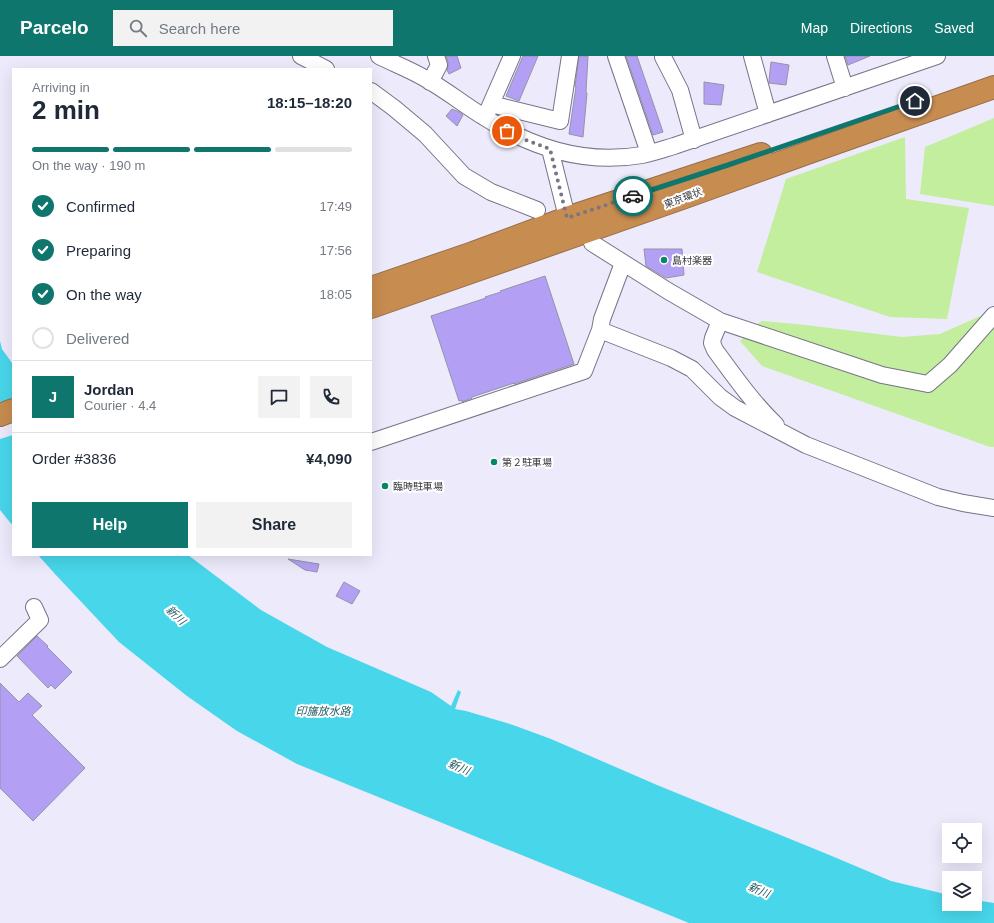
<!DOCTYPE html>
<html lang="en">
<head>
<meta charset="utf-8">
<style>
  :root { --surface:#fff; --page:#f2f2f3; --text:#1f2937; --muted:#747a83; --line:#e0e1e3; --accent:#0f766e }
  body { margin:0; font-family:Arial,"Noto Sans JP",sans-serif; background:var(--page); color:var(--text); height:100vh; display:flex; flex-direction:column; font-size:15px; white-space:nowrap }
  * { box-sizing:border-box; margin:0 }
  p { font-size:13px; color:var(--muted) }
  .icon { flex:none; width:22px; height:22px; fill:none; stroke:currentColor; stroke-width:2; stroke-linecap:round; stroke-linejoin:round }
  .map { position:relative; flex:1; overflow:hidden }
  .panel { position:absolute; left:12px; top:12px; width:360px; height:488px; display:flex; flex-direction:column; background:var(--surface); border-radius:0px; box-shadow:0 4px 16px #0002 }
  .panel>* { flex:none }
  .buttons { position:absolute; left:942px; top:767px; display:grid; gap:8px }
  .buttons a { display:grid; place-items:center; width:40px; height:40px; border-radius:0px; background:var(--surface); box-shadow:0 4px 16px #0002; font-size:20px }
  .pin { position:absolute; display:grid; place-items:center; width:34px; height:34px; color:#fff; margin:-17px; border:2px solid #fff; border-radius:50%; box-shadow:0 1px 4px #0007 }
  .courier { position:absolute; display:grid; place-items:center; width:40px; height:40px; margin:-20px; border:3px solid #0f766e; border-radius:50%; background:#fff; color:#222; box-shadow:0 1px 5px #0007 }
  .head em { font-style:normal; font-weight:800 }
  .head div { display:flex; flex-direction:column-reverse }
  .head { display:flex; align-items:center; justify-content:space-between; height:68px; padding:0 20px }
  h1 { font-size:26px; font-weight:800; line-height:30px }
  .bar { display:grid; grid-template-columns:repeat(4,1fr); gap:6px 4px; align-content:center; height:48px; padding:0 20px }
  .bar i { height:5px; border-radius:3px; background:var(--line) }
  .bar .active { background:var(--accent) }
  .bar p { grid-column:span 4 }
  .line { display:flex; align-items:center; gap:10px; padding:0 20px; border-top:1px solid var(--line) }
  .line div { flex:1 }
  .round { display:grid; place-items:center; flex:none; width:42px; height:42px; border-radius:0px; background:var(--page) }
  ol { padding:0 20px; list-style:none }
  li { display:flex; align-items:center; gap:12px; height:44px }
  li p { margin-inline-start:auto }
  li .icon { padding:4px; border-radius:50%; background:var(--accent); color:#fff; stroke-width:4 }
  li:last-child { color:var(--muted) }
  li i { width:22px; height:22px; border:2px solid var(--line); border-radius:50% }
  .button { display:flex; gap:8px; margin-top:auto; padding:8px 20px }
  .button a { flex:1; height:46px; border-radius:0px; background:var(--accent); color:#fff; font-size:16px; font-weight:800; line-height:46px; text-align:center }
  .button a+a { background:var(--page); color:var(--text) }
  header { display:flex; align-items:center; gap:24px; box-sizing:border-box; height:56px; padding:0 20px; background:var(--accent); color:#fff }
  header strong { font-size:19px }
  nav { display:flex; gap:22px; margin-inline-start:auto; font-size:14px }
  .search { width:280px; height:36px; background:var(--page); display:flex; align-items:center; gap:10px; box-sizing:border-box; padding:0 14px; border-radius:0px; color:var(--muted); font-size:15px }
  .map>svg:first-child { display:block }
  .green { fill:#c2ee9d }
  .water { fill:#48d6ea }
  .pier { fill:#edeafc }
  .building { fill:#b3a0f5; stroke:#9692a6 }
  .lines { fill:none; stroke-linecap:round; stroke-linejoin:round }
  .minor-casing { stroke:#767386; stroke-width:18 }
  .highway-casing { stroke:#956e4a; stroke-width:24 }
  .minor { stroke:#fff; stroke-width:16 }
  .highway { stroke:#c68c50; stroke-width:22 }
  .done { stroke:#787682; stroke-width:4; stroke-dasharray:0 7.2 }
  .route { stroke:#0f766e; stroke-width:5 }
  .poi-dot { fill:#088667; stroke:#fff; stroke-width:1.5 }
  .labels { text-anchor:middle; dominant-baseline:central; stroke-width:4; stroke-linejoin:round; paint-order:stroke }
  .street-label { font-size:10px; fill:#393740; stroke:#fff }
  .poi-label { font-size:10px; fill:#393740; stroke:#fff; text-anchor:start }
  .water-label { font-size:11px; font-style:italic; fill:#245d66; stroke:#fff }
</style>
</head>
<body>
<header>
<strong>Parcelo</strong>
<div class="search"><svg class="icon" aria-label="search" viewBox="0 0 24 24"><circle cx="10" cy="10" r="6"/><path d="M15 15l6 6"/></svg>Search here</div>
<nav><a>Map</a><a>Directions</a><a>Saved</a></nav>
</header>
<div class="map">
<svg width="994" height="867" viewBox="0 0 994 867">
  <rect width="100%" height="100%" fill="#edeafc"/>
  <!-- green -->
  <path class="green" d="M994,62V150L920,138L925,91Z
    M905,81L906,143L969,152L947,263L890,261L757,216L786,123Z
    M994,254V391H990L762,310L740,285L761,265L806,269L902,281L940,278Z"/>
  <!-- water -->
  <path class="water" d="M0,285L2,293L12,307H13V470L0,454Z
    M38,499H188L261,554L327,591L431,636L451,650L458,634L461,636L455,653L466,655L513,669L551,683L657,729L827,798L891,825L949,839V848H975V844L994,847V867H689L297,708L237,675L187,640L119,586L55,518Z"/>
  <!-- pier -->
  <path class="pier" d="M13,343V379L0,383V347Z"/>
  <!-- building -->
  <path class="building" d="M446,0H457L461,12L449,18L447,14L448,10V6Z
    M523,0H538L519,45L506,40Z
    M579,0H588L586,36L587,37L583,81L569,78L576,31H575Z
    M626,0H637L663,76L653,79Z
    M845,0H870L848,9Z
    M771,6L789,9L786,29L769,27V25Z
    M704,26L724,29L721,49L704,48Z
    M452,53L459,56L463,59L457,70L446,60Z
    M644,193H682L684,219L666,222L646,210Z
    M545,220L574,308L514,328V327L472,341V342L462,346V344L459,345L431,260L486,242L485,241L501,236L500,235Z
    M288,503L319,508L317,516L305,514Z
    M344,526L360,535L352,548L336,540Z
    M37,580L48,590L47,591L72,616L55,633L51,629L48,632L17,600Z
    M0,627L19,646L28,637L42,650L32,659L85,712L33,765L0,732Z"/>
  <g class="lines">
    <!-- minor casing -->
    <g class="minor-casing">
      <path id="minor" d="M301,0L326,13
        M379,0C395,8 411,14 426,23C446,34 464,49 484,61C532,92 585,109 642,99C653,97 664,93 674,90L937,0
        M616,0L649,97
        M663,0V1L680,34L694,84
        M752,0L768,58
        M835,0L845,32
        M430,26L439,9L436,0
        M371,35L394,52L425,78L464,120L491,136L537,154
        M491,48L560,65L570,0
        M487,57L512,0
        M550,93L570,173
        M592,187L668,235L720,265L882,319L928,328L950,309L994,259
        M720,265L713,282L712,287L715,294C734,320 753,347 776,369
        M600,274L671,302L692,313L720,341L735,352L806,389L938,441L963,447L994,452
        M371,386L584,315L600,274L602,263L623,207
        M0,603L40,564L34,551"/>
    </g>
    <!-- highway casing -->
    <g class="highway-casing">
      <path id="highway" d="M371,232L473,197L567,162L761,98
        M371,251L685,141L810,96L994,31
        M0,359L13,354"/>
    </g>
    <!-- minor -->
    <use href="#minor" class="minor"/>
    <!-- highway -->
    <use href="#highway" class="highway"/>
  </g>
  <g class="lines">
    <!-- done -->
    <path class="done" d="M507,75L518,81L550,93L567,162L633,140"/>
    <!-- route -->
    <path class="route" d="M633,140L728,109L915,45"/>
  </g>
  <!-- markers -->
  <g class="poi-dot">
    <circle cx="664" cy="204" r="4"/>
    <circle cx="494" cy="406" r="4"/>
    <circle cx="385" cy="430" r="4"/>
  </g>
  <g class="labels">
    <!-- street labels -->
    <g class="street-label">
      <text transform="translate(683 142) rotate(-20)">東京環状</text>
    </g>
    <!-- poi labels -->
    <g class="poi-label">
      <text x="672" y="204">島村楽器</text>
      <text x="502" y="406">第２駐車場</text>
      <text x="393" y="430">臨時駐車場</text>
    </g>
    <!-- water labels -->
    <g class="water-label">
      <text transform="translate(176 559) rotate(43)">新川</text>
      <text x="323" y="655">印旛放水路</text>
      <text transform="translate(459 711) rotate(22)">新川</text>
      <text transform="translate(759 834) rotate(22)">新川</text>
    </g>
  </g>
</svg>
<div class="buttons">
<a><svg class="icon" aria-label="locate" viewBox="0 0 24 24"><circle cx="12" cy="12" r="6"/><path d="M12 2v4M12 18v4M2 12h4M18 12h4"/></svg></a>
<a><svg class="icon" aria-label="layers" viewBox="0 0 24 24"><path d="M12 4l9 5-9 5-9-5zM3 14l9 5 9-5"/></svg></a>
</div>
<div class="pin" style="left:507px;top:75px;background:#ea580c"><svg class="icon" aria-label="bag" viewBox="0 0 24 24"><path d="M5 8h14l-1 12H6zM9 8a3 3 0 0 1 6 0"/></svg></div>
<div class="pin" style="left:915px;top:45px;background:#1f2937"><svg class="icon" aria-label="home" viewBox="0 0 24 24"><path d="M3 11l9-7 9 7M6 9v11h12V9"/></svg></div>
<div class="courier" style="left:633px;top:140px"><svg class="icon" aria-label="car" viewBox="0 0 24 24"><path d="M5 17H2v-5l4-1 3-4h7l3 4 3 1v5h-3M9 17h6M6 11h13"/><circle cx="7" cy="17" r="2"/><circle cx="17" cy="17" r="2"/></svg></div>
<section class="panel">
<div class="head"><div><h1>2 min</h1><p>Arriving in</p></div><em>18:15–18:20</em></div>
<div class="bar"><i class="active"></i><i class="active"></i><i class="active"></i><i></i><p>On the way · 190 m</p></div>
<ol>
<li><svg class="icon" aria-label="check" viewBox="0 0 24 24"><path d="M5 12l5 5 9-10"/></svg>Confirmed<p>17:49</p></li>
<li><svg class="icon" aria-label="check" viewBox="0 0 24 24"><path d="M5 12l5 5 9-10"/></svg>Preparing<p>17:56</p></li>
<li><svg class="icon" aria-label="check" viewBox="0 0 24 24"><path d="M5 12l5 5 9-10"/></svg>On the way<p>18:05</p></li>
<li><i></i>Delivered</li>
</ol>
<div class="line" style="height:72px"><b class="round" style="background:var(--accent);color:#fff">J</b><div><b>Jordan</b><p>Courier · 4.4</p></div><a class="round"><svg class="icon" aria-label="chat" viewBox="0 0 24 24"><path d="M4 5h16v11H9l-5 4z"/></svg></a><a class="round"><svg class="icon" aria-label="phone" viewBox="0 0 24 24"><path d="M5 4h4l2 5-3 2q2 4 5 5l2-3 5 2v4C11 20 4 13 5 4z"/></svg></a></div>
<div class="line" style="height:52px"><div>Order #3836</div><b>¥4,090</b></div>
<div class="button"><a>Help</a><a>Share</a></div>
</section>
</div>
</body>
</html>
